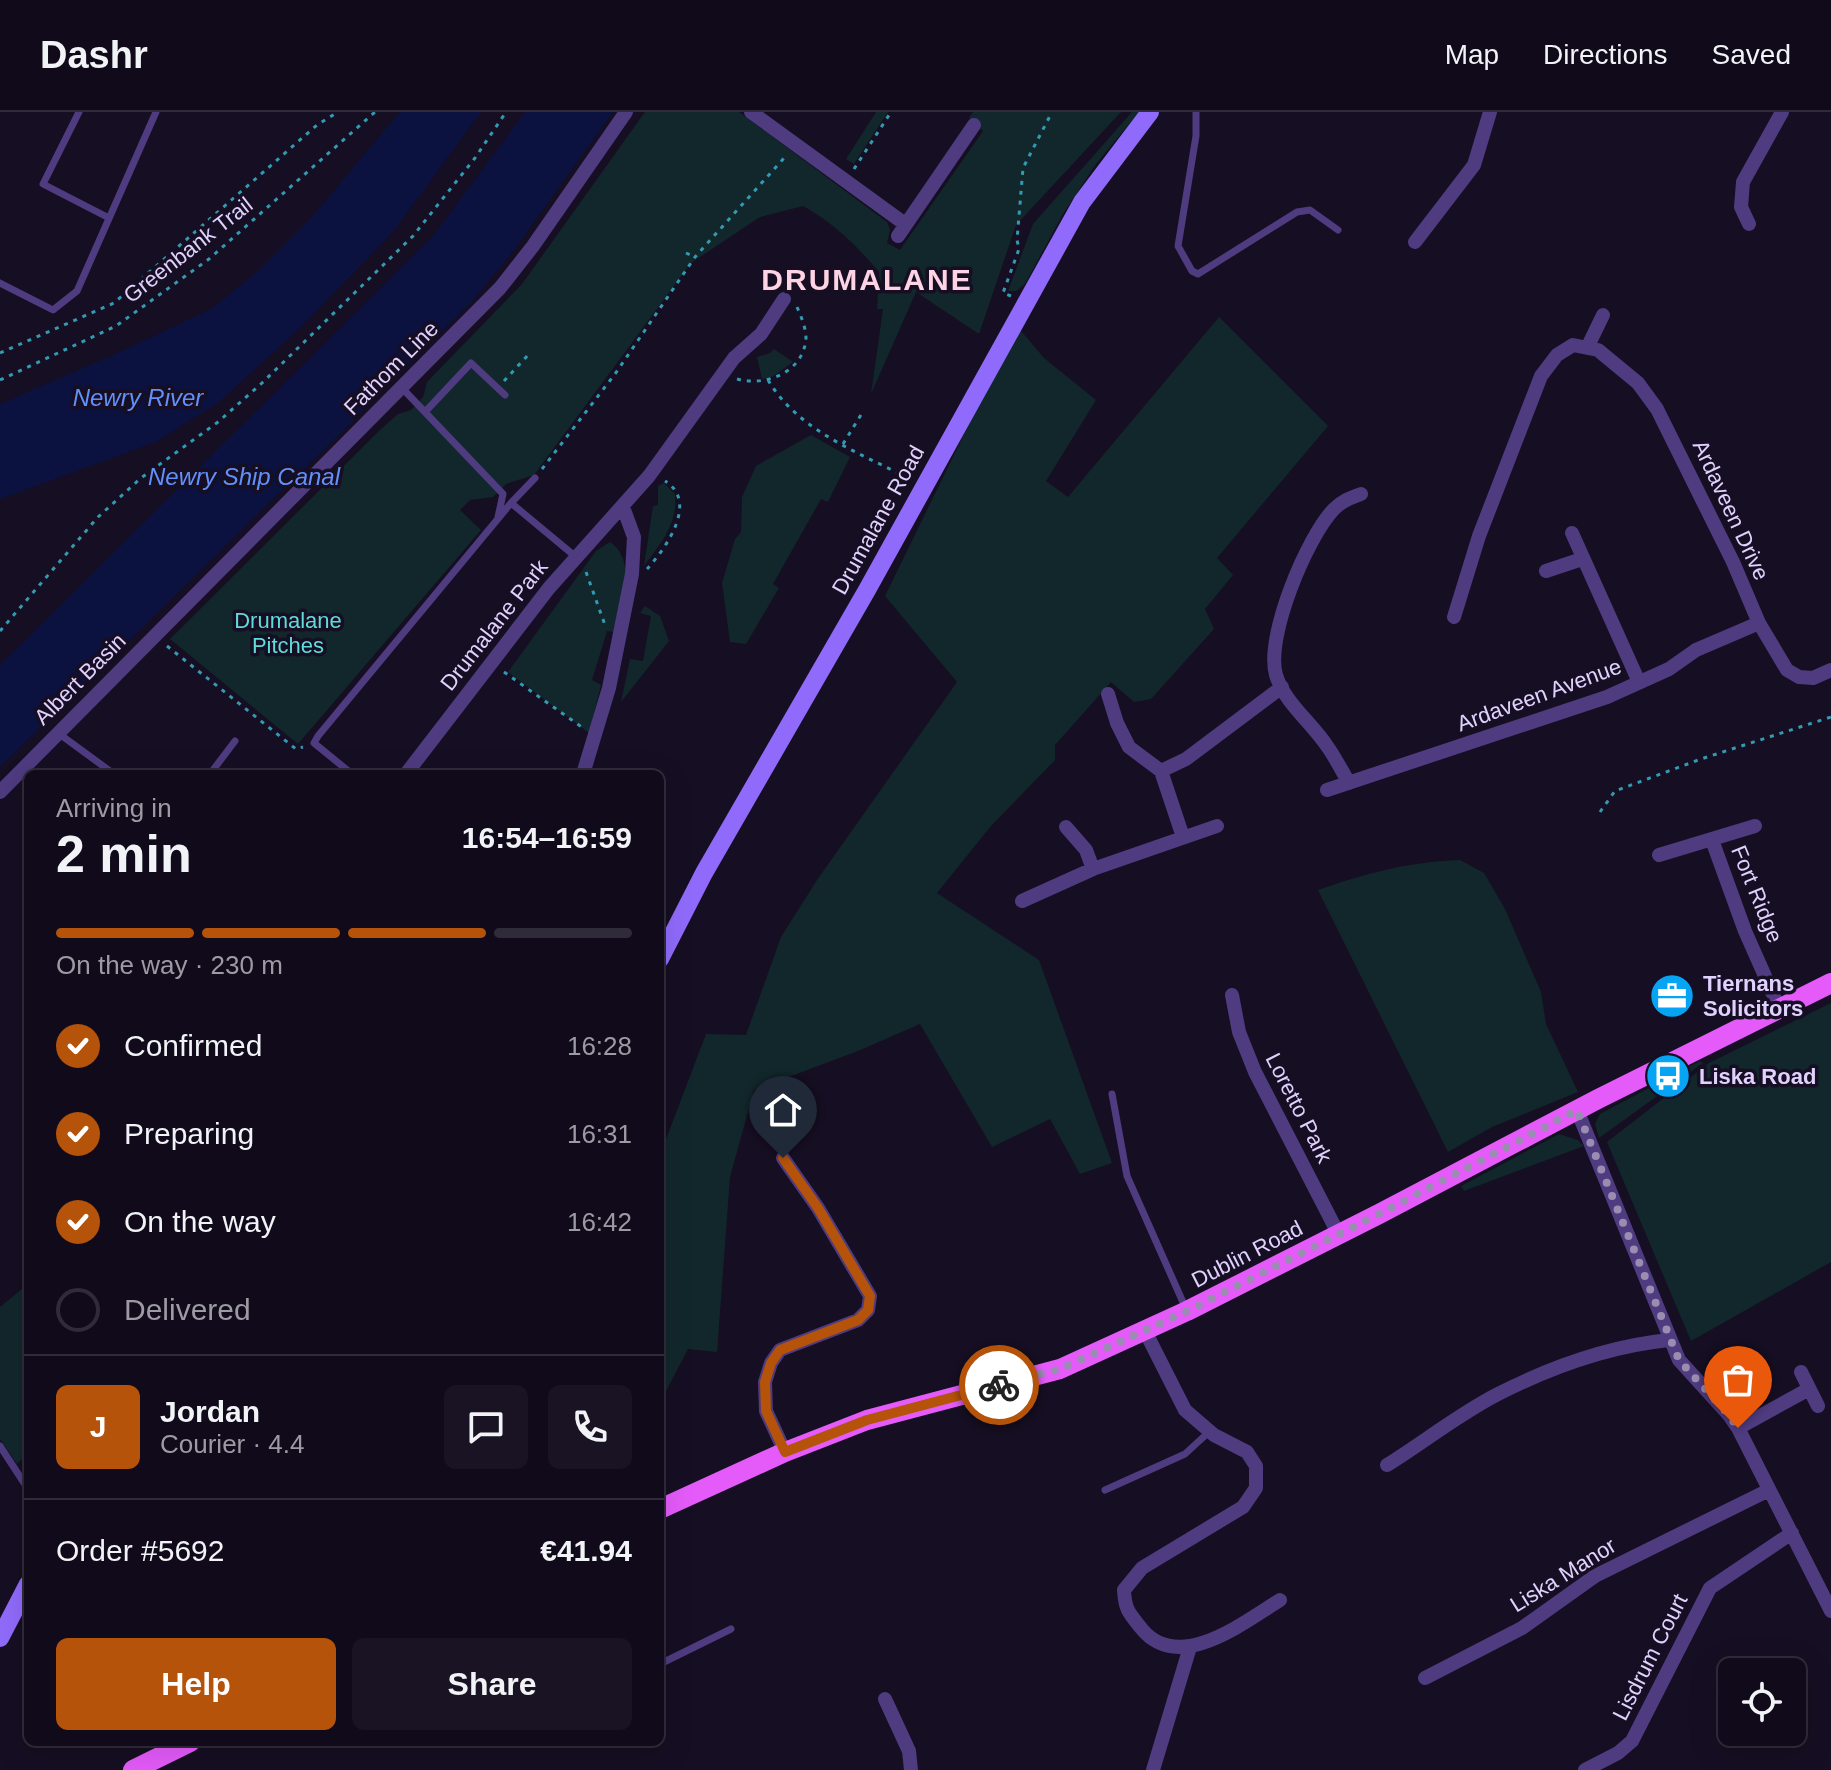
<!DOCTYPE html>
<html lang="en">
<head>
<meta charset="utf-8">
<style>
  :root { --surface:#100a1a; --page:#191323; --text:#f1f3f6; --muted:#9c9aa2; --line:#302b39; --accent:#b45309 }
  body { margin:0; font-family:Arial,sans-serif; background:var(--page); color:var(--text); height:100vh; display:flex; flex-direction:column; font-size:30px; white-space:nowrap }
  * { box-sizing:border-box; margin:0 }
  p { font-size:26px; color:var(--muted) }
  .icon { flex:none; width:44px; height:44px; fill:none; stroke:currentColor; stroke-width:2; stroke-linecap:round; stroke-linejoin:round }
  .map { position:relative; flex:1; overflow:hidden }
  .side { position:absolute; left:24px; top:658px; width:640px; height:976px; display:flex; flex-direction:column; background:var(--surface); border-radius:12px; box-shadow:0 8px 32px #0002,0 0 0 2px var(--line) }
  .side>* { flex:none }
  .tools { position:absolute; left:1718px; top:1546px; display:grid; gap:16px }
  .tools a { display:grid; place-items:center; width:88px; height:88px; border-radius:12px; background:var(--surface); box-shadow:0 8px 32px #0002,0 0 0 2px var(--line); font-size:40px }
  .pin { position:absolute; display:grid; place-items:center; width:68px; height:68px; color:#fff; margin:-82px -34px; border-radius:50% 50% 50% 0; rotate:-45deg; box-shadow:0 0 8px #0007 }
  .pin .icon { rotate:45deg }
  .courier { position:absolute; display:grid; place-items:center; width:80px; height:80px; margin:-40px; border:6px solid #b45309; border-radius:50%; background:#fff; color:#222; box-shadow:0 2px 10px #0007 }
  .overview em { font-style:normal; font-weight:700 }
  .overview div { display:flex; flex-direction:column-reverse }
  .overview { display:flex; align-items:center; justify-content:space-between; height:136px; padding:0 32px }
  h1 { font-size:52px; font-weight:700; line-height:60px }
  .bar { display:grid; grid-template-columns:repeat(4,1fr); gap:12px 8px; align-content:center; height:96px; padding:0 32px }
  .bar i { height:10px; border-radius:6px; background:var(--line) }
  .bar .on { background:var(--accent) }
  .bar p { grid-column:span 4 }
  .line { display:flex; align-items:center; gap:20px; padding:0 32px; border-top:2px solid var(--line) }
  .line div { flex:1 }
  .round { display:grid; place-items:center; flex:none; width:84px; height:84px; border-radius:12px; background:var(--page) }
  ol { padding:0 32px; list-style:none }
  li { display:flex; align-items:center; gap:24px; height:88px }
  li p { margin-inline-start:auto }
  li .icon { padding:8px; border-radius:50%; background:var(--accent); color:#fff; stroke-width:4 }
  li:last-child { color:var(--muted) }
  li i { width:44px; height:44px; border:4px solid var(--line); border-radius:50% }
  .cta { display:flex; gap:16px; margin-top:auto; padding:16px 32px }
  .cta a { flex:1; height:92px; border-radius:12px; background:var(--accent); color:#fff; font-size:32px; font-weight:700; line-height:92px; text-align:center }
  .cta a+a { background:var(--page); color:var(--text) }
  header { display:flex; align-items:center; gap:48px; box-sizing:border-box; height:112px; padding:0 40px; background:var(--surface); border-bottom:2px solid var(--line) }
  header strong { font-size:38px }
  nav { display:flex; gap:44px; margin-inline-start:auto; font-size:28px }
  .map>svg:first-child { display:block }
  .green { fill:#12272c }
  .water { fill:#0b123f }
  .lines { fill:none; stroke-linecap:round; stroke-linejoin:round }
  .path { stroke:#329bb1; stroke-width:3; stroke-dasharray:4 6; stroke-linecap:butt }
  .lane { stroke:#4e3b80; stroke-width:7 }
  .street { stroke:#4e3b80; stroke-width:14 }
  .secondary { stroke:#906bfb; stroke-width:18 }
  .primary { stroke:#e45bfa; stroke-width:20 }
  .done { stroke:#9a8db1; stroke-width:8; stroke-dasharray:0 14.4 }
  .route { stroke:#b45309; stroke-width:10 }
  .labels { text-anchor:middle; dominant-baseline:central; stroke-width:7; stroke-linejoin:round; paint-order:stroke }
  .street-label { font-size:22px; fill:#e1d1fe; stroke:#160e22 }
  .park-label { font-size:22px; fill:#5fdcda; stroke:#160e22 }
  .poi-label { font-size:22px; font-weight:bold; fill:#e1d1fe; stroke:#160e22; text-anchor:start }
  .water-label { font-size:24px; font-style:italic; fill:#6290fb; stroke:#160e22 }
  .district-label { font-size:30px; font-weight:bold; letter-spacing:2px; fill:#fed3e4; stroke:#160e22 }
</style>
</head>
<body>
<header>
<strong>Dashr</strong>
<nav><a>Map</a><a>Directions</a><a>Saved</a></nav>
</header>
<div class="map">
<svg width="1831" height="1658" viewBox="0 0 1831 1658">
  <rect width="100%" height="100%" fill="#160e22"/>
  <!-- green -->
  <path class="green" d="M645,0H739L887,110L890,118L887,131L900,138L983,19L969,6L973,0H1121L1016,113L979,222L916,180L871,282L883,197H877L879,160C856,133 834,111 803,94L760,105L691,151L534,363L506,372L493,385L470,388L460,398L481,418L298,632L170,527L380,318L398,302L411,298L423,285L427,270L522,172Z
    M876,0H888L854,52L846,47Z
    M1132,0H1139L1096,52L1063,102L1025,172L1016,179H1008L1033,112Z
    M1219,205L1328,314L1217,446L1233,463L1205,497L1214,517L1151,587L1134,590L1111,570L1055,633V648L991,714L937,781L1039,848L1112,1051L1080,1062L1050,1007L992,1035L920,912L858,939L754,978L730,1065L717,1240L688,1237L664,1283L660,1282V1043L706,922L746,923L781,825L817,768L957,570L885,484L1017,214L1044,246L1096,288L1046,369L1068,385Z
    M774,237L793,250L772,265L762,267L757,245L770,241Z
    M811,323L850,345L828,390L821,387L773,472L779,476L746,532L730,530L722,471L735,427L741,420L742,385L756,354Z
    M664,371L675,382C678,412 661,431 644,454L653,394L658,393V374Z
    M610,430C638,449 621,494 615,520L607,519L592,568L601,573L589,621L508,560L596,439Z
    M645,494L660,504L669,529L621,590L630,547L643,549L651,504L640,501Z
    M1460,748L1484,761L1505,797L1541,880L1546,912L1578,980L1492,1015L1448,1040L1318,778C1367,761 1407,750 1460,748Z
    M1831,891V1150L1691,1229L1607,1030L1709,951Z
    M1700,949L1703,951L1599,1026L1595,1012L1600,1002Z
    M1559,1022L1578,1028L1584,1034L1464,1079L1461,1074Z
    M28,1172V1341L17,1352L0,1327V1195Z"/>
  <!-- water -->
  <path class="water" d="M400,0H481L393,120L300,216L219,290L156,330L0,387V292L113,243L211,197L257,160L310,107Z
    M525,0H613L515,137L475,186L341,321L0,655V553L433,124Z"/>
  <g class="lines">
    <!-- path -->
    <path class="path" d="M854,57L891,0
      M686,141L695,145
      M1011,184L1003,181L1019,137L1017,128L1023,56L1052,0
      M0,241L114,191L317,13L338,0
      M737,267C766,275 804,260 806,226C806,216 801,204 797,195
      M0,268L116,214L209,147L375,0
      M768,268C798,319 860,341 910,367
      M504,269L529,242
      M843,332L864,298
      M542,357L615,262L695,145L785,45
      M647,457C666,436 699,390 665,369
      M586,460L605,513
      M0,519L98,405L141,366L218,310L262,271L413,124L475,46L506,0
      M167,534L296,637L303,635
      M504,560L583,616
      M1600,700L1615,679L1701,647L1831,605"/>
    <!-- lane -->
    <path class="lane" d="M79,0L43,72L109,106
      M1196,0V24L1178,134L1192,159L1198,162L1297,100L1310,98L1338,118
      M0,171L53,198L77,179L156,0
      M402,276L503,382L498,405
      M425,300L471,251L505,283
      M511,391L576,445
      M58,621L114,662
      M210,662L235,629
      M352,662L314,631L318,624L511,391L535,366
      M1112,982L1127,1064L1186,1197
      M0,1334L28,1377
      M1105,1378L1185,1342L1210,1319
      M660,1552L731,1517"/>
    <!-- street -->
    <path class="street" d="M751,0L905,112
      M1749,112L1741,95L1743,70L1782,0
      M898,124L974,13
      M1415,130L1474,53L1490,0
      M1588,234L1603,203
      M1572,421L1639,570
      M1546,459L1582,447
      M1454,505L1479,424L1541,264L1557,243L1573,233L1598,238L1638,271L1657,297L1733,450L1759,511L1787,558L1799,565L1813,566L1831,558
      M1108,582L1117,611L1129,635L1161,659L1183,725
      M1161,659L1186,647L1282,575
      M406,662L549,476L649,364L734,246L761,222L784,187
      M583,662L609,576L632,462L634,425L623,395
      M1349,671C1342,659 1335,645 1327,634C1312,611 1284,590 1276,563C1265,525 1307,425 1334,397C1342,389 1350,386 1361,382
      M1327,678L1607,585L1669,557L1696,538L1759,511
      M0,680L500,176L533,134L626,0
      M1066,715L1086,738L1093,757
      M1712,728L1745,819L1780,898
      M1659,743L1755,714
      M1022,789L1093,757L1217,714
      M1232,883L1239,920L1255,960L1339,1123
      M1577,998L1679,1248L1729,1303L1738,1316L1831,1499
      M783,1046L818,1096L870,1184L868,1198L858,1208L780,1238L771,1251L765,1270L766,1299L785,1340
      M1145,1219L1185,1298L1214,1323L1247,1340L1256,1354V1376L1243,1395L1142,1456L1124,1478C1125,1498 1129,1501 1141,1516C1178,1563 1244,1510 1280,1488
      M1801,1260L1818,1294
      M1738,1316L1809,1277
      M1387,1353C1424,1330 1459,1302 1498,1282C1551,1255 1610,1234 1669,1228
      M1425,1566L1522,1516L1595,1464L1769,1378
      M885,1587L909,1639L911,1658
      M1153,1658L1190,1535
      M1585,1658L1618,1641L1632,1629L1710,1476L1792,1421"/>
    <!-- secondary -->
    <path class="secondary" d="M660,847L704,761L867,478L1082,90L1150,0
      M0,1526L28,1472"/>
    <!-- primary -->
    <path class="primary" d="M660,1397L785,1340L867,1308L1060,1257L1187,1199L1379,1102L1598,987L1831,871
      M133,1658L190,1630"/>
  </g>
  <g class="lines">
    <!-- done -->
    <path class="done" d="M999,1273L1060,1257L1187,1199L1379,1102L1577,998L1679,1248L1729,1303L1738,1316"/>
    <!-- route -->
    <path class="route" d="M783,1046L818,1096L870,1184L868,1198L858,1208L780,1238L771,1251L765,1270L766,1299L785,1340L867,1308L999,1273"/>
  </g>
  <!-- icons -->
  <defs>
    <g id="office-disc" transform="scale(2.3)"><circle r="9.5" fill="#07a4f4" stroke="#160e22"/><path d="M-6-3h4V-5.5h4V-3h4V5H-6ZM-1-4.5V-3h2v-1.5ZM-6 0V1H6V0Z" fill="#fff"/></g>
    <g id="bus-disc" transform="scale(2.3)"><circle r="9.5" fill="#07a4f4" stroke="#160e22"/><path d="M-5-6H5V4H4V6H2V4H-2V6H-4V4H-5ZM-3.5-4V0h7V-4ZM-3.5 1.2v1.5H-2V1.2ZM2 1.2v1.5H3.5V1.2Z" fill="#fff"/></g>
  </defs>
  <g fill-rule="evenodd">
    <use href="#office-disc" x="1672" y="884"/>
    <use href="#bus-disc" x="1668" y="964"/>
  </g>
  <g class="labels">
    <!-- street labels -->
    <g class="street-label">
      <text transform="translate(188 138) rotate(-38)">Greenbank Trail</text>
      <text transform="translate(391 256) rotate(-45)">Fathom Line</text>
      <text transform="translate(1731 398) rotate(65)">Ardaveen Drive</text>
      <text transform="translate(878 408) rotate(-61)">Drumalane Road</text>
      <text transform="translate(494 513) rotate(-52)">Drumalane Park</text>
      <text transform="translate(80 567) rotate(-45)">Albert Basin</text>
      <text transform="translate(1539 583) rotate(-20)">Ardaveen Avenue</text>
      <text transform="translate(1757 782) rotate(68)">Fort Ridge</text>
      <text transform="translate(1299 996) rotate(63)">Loretto Park</text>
      <text transform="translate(1247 1142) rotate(-27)">Dublin Road</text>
      <text transform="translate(1563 1463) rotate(-32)">Liska Manor</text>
      <text transform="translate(1650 1545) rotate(-63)">Lisdrum Court</text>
    </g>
    <!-- park labels -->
    <g class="park-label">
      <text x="288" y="508">Drumalane<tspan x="288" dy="25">Pitches</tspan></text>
    </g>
    <!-- poi labels -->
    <g class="poi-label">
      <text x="1703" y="871">Tiernans<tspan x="1703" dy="25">Solicitors</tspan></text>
      <text x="1699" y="964">Liska Road</text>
    </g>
    <!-- water labels -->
    <g class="water-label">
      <text x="138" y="285">Newry River</text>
      <text x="244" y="364">Newry Ship Canal</text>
    </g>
    <!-- district labels -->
    <g class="district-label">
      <text x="867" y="167">DRUMALANE</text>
    </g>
  </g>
</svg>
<div class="tools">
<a><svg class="icon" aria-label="locate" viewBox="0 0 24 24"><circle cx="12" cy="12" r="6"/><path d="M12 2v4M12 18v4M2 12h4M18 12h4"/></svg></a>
</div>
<div class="pin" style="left:1738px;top:1316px;background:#ea580c"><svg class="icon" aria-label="bag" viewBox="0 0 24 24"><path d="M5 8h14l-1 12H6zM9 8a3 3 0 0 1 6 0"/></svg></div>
<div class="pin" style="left:783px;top:1046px;background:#1f2937"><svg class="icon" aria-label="home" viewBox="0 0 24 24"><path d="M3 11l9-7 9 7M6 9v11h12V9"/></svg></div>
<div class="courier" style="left:999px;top:1273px"><svg class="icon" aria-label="bike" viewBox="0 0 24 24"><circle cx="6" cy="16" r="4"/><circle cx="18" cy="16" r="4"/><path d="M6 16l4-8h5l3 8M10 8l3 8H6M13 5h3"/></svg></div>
<section class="side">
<div class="overview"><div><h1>2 min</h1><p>Arriving in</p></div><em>16:54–16:59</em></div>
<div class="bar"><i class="on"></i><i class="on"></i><i class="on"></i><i></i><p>On the way · 230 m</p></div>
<ol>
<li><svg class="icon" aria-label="check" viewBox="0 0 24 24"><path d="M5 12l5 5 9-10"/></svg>Confirmed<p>16:28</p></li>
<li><svg class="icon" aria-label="check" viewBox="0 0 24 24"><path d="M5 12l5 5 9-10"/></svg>Preparing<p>16:31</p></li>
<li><svg class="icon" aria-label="check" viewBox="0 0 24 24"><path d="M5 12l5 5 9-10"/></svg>On the way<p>16:42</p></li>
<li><i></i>Delivered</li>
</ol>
<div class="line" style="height:144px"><b class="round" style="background:var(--accent);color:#fff">J</b><div><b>Jordan</b><p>Courier · 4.4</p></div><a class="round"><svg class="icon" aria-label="chat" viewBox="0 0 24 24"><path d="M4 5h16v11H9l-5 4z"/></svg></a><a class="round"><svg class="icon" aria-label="phone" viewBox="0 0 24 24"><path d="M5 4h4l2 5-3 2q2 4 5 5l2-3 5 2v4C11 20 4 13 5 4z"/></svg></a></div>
<div class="line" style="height:104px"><div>Order #5692</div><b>€41.94</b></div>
<div class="cta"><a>Help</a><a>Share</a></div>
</section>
</div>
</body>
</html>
